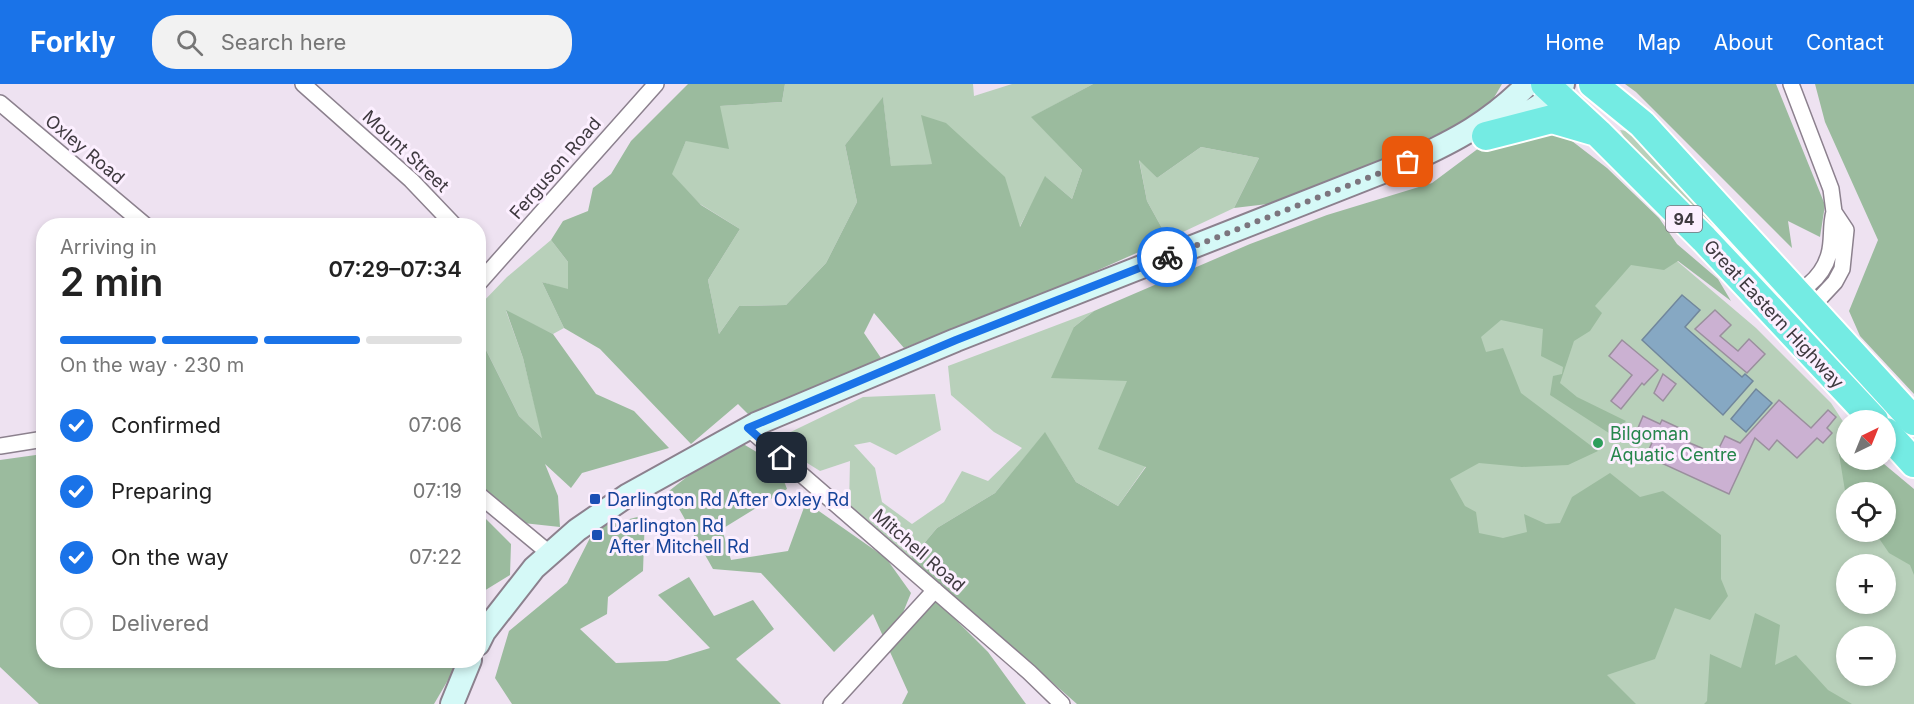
<!DOCTYPE html>
<html lang="en">
<head>
<meta charset="utf-8">
<style>
  :root { --surface:#fff; --page:#f2f2f2; --text:#222; --muted:#767676; --line:#e0e0e0; --accent:#1a73e8 }
  body { margin:0; font-family:Inter,sans-serif; background:var(--page); color:var(--text); height:100vh; display:flex; flex-direction:column; font-size:22px; white-space:nowrap }
  * { box-sizing:border-box; margin:0 }
  p { font-size:20px; color:var(--muted) }
  .icon { flex:none; width:33px; height:33px; fill:none; stroke:currentColor; stroke-width:2; stroke-linecap:round; stroke-linejoin:round }
  .map { position:relative; flex:1; overflow:hidden }
  .side { position:absolute; left:36px; top:134px; width:450px; height:450px; display:flex; flex-direction:column; background:var(--surface); border-radius:24px; box-shadow:0 3px 9px #0003 }
  .side>* { flex:none }
  .needle { width:39px; rotate:43deg }
  .controls { position:absolute; left:1836px; top:326px; display:grid; gap:12px }
  .controls a { display:grid; place-items:center; width:60px; height:60px; border-radius:50%; background:var(--surface); box-shadow:0 3px 9px #0003; font-size:30px }
  .pin { position:absolute; display:grid; place-items:center; width:51px; height:51px; color:#fff; margin:-26px; border-radius:12px; box-shadow:0 3px 9px #0006 }
  .courier { position:absolute; display:grid; place-items:center; width:60px; height:60px; margin:-30px; border:4px solid #1a73e8; border-radius:50%; background:#fff; color:#222; box-shadow:0 2px 8px #0007 }
  .summary em { font-style:normal; font-weight:600 }
  .summary div { display:flex; flex-direction:column-reverse }
  .summary { display:flex; align-items:center; justify-content:space-between; height:102px; padding:0 24px }
  h1 { font-size:39px; font-weight:600; line-height:45px }
  .bar { display:grid; grid-template-columns:repeat(4,1fr); gap:9px 6px; align-content:center; height:72px; padding:0 24px }
  .bar i { height:8px; border-radius:4px; background:var(--line) }
  .bar .current { background:var(--accent) }
  .bar p { grid-column:span 4 }
  ol { padding:0 24px; list-style:none }
  li { display:flex; align-items:center; gap:18px; height:66px }
  li p { margin-inline-start:auto }
  li .icon { padding:6px; border-radius:50%; background:var(--accent); color:#fff; stroke-width:4 }
  li:last-child { color:var(--muted) }
  li i { width:33px; height:33px; border:3px solid var(--line); border-radius:50% }
  header { display:flex; align-items:center; gap:36px; box-sizing:border-box; height:84px; padding:0 30px; background:var(--accent); color:#fff }
  header strong { font-size:28px }
  nav { display:flex; gap:33px; margin-inline-start:auto; font-size:21px }
  .search { width:420px; height:54px; background:var(--page); display:flex; align-items:center; gap:15px; box-sizing:border-box; padding:0 21px; border-radius:24px; color:var(--muted); font-size:22px }
  .map>svg:first-child { display:block }
  .green { fill:#b8d0ba; fill-rule:evenodd }
  .forest { fill:#9bbb9e }
  .water { fill:#86a8c3; stroke:#71879c; stroke-width:1.5 }
  .building { fill:#cbb1d2; stroke:#9a8f9d; stroke-width:1.5 }
  .lines { fill:none; stroke-linecap:round; stroke-linejoin:round }
  .street-casing { stroke:#8c818e; stroke-width:18 }
  .secondary-casing { stroke:#8c818e; stroke-width:26 }
  .highway-casing { stroke:#fff; stroke-width:32 }
  .street { stroke:#fff; stroke-width:15 }
  .secondary { stroke:#d5f9f7; stroke-width:22 }
  .highway { stroke:#74ebe3; stroke-width:28 }
  .done { stroke:#7c757e; stroke-width:6; stroke-dasharray:0 10.8 }
  .route { stroke:#1a73e8; stroke-width:8 }
  .leisure-dot { fill:#2e9e5b; stroke:#fcefff; stroke-width:2 }
  .transit-dot { fill:#1a4fb4; stroke:#fcefff; stroke-width:2 }
  .labels { text-anchor:middle; dominant-baseline:central; stroke-width:6; stroke-linejoin:round; paint-order:stroke }
  .shield { fill:#fcefff; stroke:#787079; stroke-width:1.5 }
  .shield-label { font-size:16px; font-weight:bold; fill:#3f3a40 }
  .street-label { font-size:18px; fill:#3f3a40; stroke:#fcefff }
  .leisure-label { font-size:18px; fill:#27864d; stroke:#fcefff; text-anchor:start }
  .transit-label { font-size:18px; fill:#164399; stroke:#fcefff; text-anchor:start }
</style>
</head>
<body>
<header>
<strong>Forkly</strong>
<div class="search"><svg class="icon" aria-label="search" viewBox="0 0 24 24"><circle cx="10" cy="10" r="6"/><path d="M15 15l6 6"/></svg>Search here</div>
<nav><a>Home</a><a>Map</a><a>About</a><a>Contact</a></nav>
</header>
<div class="map">
<svg width="1914" height="620" viewBox="0 0 1914 620">
  <rect width="100%" height="100%" fill="#eee2f1"/>
  <!-- green -->
  <path class="green" d="M785,0H973L974,12L1012,0H1093L1032,33L1082,86L1072,115L1046,93L1019,144L932,80L891,83L883,14L845,61L857,118L826,179L786,221L739,222L719,250L708,196L740,145L700,120L671,90L686,57L719,22L782,18Z
    M1620,46L1635,48L1760,187L1748,184L1627,58Z
    M1201,63L1259,74L1234,124L1168,155L1147,117L1139,75L1157,94Z
    M551,156L568,178V206L542,198L564,244L553,250L506,227L523,274L543,355L519,332L482,258L479,259L478,223L507,193Z
    M1677,177L1756,244L1831,319L1846,342V375L1914,420V620H1622L1186,201ZM1846,408H1886V447H1846ZM1846,480H1886V519H1846ZM1846,552H1886V591H1846Z
    M1094,227L1074,243L1127,297L1146,382L1118,422L1076,398L1045,349L995,409L937,444L911,475L885,460L849,422L850,377L820,387L772,357L863,313L935,310L941,346L896,371L870,358L854,361L875,384L882,418L912,440L944,418L962,387L988,397L1022,364L994,348L951,311L948,282Z"/>
  <!-- forest -->
  <path class="forest" d="M688,0H785L782,18L720,22L729,65L686,57L672,90L701,121L740,145L708,196L719,250L739,222L786,221L826,179L857,118L845,61L883,13L891,82L932,80L921,31L946,39L1005,93L1020,143L1045,92L1072,115L1082,86L1031,33L1093,0H1502L1485,29L1285,118L1234,124L1259,74L1201,63L1157,94L1139,76L1147,117L1168,155L1069,199L904,264L874,229L864,249L881,274L752,334L738,320L691,360L600,265L564,244L542,198L568,205V178L551,156L563,137L588,127L593,104L611,90L631,57Z
    M1625,0H1776L1825,121L1820,153L1788,137L1792,164L1636,8Z
    M1815,0H1914V310L1860,252L1849,227L1878,156L1825,38Z
    M1555,44L1607,84L1659,134L1677,160L1718,195L1731,217L1678,177L1664,186L1631,181L1595,222L1602,229L1590,247L1574,257L1560,299L1577,313L1626,337L1612,351L1550,311L1553,292L1562,290L1563,283L1541,272L1543,245L1501,236L1481,253L1486,268L1503,264L1521,309L1598,367L1568,381L1522,383L1479,379L1450,395L1465,422L1476,428L1479,449L1503,454L1527,448L1524,430L1546,440L1560,439L1572,413L1610,389L1640,413L1663,407L1721,451V495L1728,512L1710,536L1675,524L1655,575L1607,591L1636,620H1077L911,475L937,444L995,409L1045,348L1076,398L1118,422L1146,383L1098,365L1127,297L1051,294L1074,243L1094,227L1250,160L1327,131L1432,99L1491,55Z
    M506,226L553,250L596,310L634,327L669,364L582,389L571,404L545,380L558,412L560,443L523,439L479,399V259L482,258L519,332L542,354L523,274Z
    M735,355L778,381L787,405L722,445L731,476L788,467L806,418L886,474L911,509L900,536L931,511L988,568L1026,620H902L908,608L873,530L834,568L761,489L713,485L669,407Z
    M1846,367V375H1878L1914,405V491L1910,481L1889,469L1874,447H1886V408H1846V413L1839,370Z
    M43,370L44,576H457L458,579L434,620H39L0,583V376Z
    M479,428L511,460L510,491L479,510Z
    M645,431L643,487L608,513L607,530L580,545L616,579L667,577L710,564L658,511L689,493L714,532L753,516L774,545L736,575L781,620H512L495,594L509,547L567,499L595,444Z
    M1755,529L1780,541L1775,581L1796,571L1828,606L1852,620H1704L1707,617L1710,570L1741,584Z"/>
  <!-- water -->
  <path class="water" d="M1682,211L1700,226L1685,243L1742,293L1745,290L1753,297L1723,331L1642,256Z
    M1756,305L1772,319L1746,348L1731,335Z"/>
  <!-- building -->
  <path class="building" d="M1715,226L1731,241L1720,252L1738,267L1749,255L1765,270L1747,289L1695,245Z
    M1622,256L1658,286L1644,301L1642,299L1621,325L1611,317L1632,291L1609,272Z
    M1663,290L1676,300L1663,317L1654,309Z
    M1779,316L1811,344L1828,326L1836,333L1827,344L1832,349L1823,359L1817,354L1797,374L1777,356L1769,366L1755,354L1729,410L1646,372L1655,352L1638,344L1643,332L1660,340L1662,336L1688,348L1685,357L1716,370L1725,352L1740,359Z"/>
  <g class="lines">
    <!-- street casing -->
    <g class="street-casing">
      <path id="street" d="M303,0L411,96L454,141
        M1791,0L1831,105L1834,128L1846,146L1842,185L1835,198L1807,228
        M0,19L145,141
        M478,200L656,0
        M1768,225C1794,211 1821,200 1829,170C1833,156 1830,142 1834,128
        M748,344L1029,588L1062,620
        M0,362L44,355
        M478,410L549,469
        M831,620L935,506"/>
    </g>
    <!-- secondary casing -->
    <g class="secondary-casing">
      <path id="secondary" d="M1508,41L1539,22L1563,0
        M478,560L484,548L534,484L577,446L628,411L756,340L956,256L1408,78C1457,56 1490,38 1528,0
        M452,620L470,576"/>
    </g>
    <!-- highway casing -->
    <g class="highway-casing">
      <path id="highway" d="M1545,0L1598,49L1704,155L1874,336
        M1593,0L1642,40L1914,337
        M1486,52L1552,35L1593,47
        M1886,348L1914,379"/>
    </g>
    <!-- street -->
    <use href="#street" class="street"/>
    <!-- secondary -->
    <use href="#secondary" class="secondary"/>
    <!-- highway -->
    <use href="#highway" class="highway"/>
  </g>
  <g class="lines">
    <!-- done -->
    <path class="done" d="M1167,173L1408,78"/>
    <!-- route -->
    <path class="route" d="M782,374L748,344L956,256L1167,173"/>
  </g>
  <!-- markers -->
  <circle class="leisure-dot" cx="1598" cy="359" r="6"/>
  <g class="transit-dot">
    <rect x="589" y="409" width="12" height="12" rx="3"/>
    <rect x="591" y="445" width="12" height="12" rx="3"/>
  </g>
  <g class="labels">
    <!-- shield labels -->
    <rect class="shield" x="1666" y="122" width="36" height="26" rx="4.5"/>
    <g class="shield-label">
      <text x="1684" y="135">94</text>
    </g>
    <!-- street labels -->
    <g class="street-label">
      <text transform="translate(85 65) rotate(40)">Oxley Road</text>
      <text transform="translate(406 67) rotate(43)">Mount Street</text>
      <text transform="translate(555 84) rotate(-49)">Ferguson Road</text>
      <text transform="translate(1774 230) rotate(47)">Great Eastern Highway</text>
      <text transform="translate(919 466) rotate(41)">Mitchell Road</text>
    </g>
    <!-- leisure labels -->
    <g class="leisure-label">
      <text x="1610" y="349">Bilgoman<tspan x="1610" dy="21">Aquatic Centre</tspan></text>
    </g>
    <!-- transit labels -->
    <g class="transit-label">
      <text x="607" y="415">Darlington Rd After Oxley Rd</text>
      <text x="609" y="441">Darlington Rd<tspan x="609" dy="21">After Mitchell Rd</tspan></text>
    </g>
  </g>
</svg>
<div class="controls">
<a><svg class="needle" viewBox="-14 -14 28 28"><path d="M0-13l5 13h-10z" fill="#e53935"/><path d="M0 13l5-13h-10z" fill="#767676"/></svg></a>
<a><svg class="icon" aria-label="locate" viewBox="0 0 24 24"><circle cx="12" cy="12" r="6"/><path d="M12 2v4M12 18v4M2 12h4M18 12h4"/></svg></a>
<a>+</a>
<a>−</a>
</div>
<div class="pin" style="left:1408px;top:78px;background:#ea580c"><svg class="icon" aria-label="bag" viewBox="0 0 24 24"><path d="M5 8h14l-1 12H6zM9 8a3 3 0 0 1 6 0"/></svg></div>
<div class="pin" style="left:782px;top:374px;background:#1f2937"><svg class="icon" aria-label="home" viewBox="0 0 24 24"><path d="M3 11l9-7 9 7M6 9v11h12V9"/></svg></div>
<div class="courier" style="left:1167px;top:173px"><svg class="icon" aria-label="bike" viewBox="0 0 24 24"><circle cx="6" cy="16" r="4"/><circle cx="18" cy="16" r="4"/><path d="M6 16l4-8h5l3 8M10 8l3 8H6M13 5h3"/></svg></div>
<section class="side">
<div class="summary"><div><h1>2 min</h1><p>Arriving in</p></div><em>07:29–07:34</em></div>
<div class="bar"><i class="current"></i><i class="current"></i><i class="current"></i><i></i><p>On the way · 230 m</p></div>
<ol>
<li><svg class="icon" aria-label="check" viewBox="0 0 24 24"><path d="M5 12l5 5 9-10"/></svg>Confirmed<p>07:06</p></li>
<li><svg class="icon" aria-label="check" viewBox="0 0 24 24"><path d="M5 12l5 5 9-10"/></svg>Preparing<p>07:19</p></li>
<li><svg class="icon" aria-label="check" viewBox="0 0 24 24"><path d="M5 12l5 5 9-10"/></svg>On the way<p>07:22</p></li>
<li><i></i>Delivered</li>
</ol>
</section>
</div>
</body>
</html>
